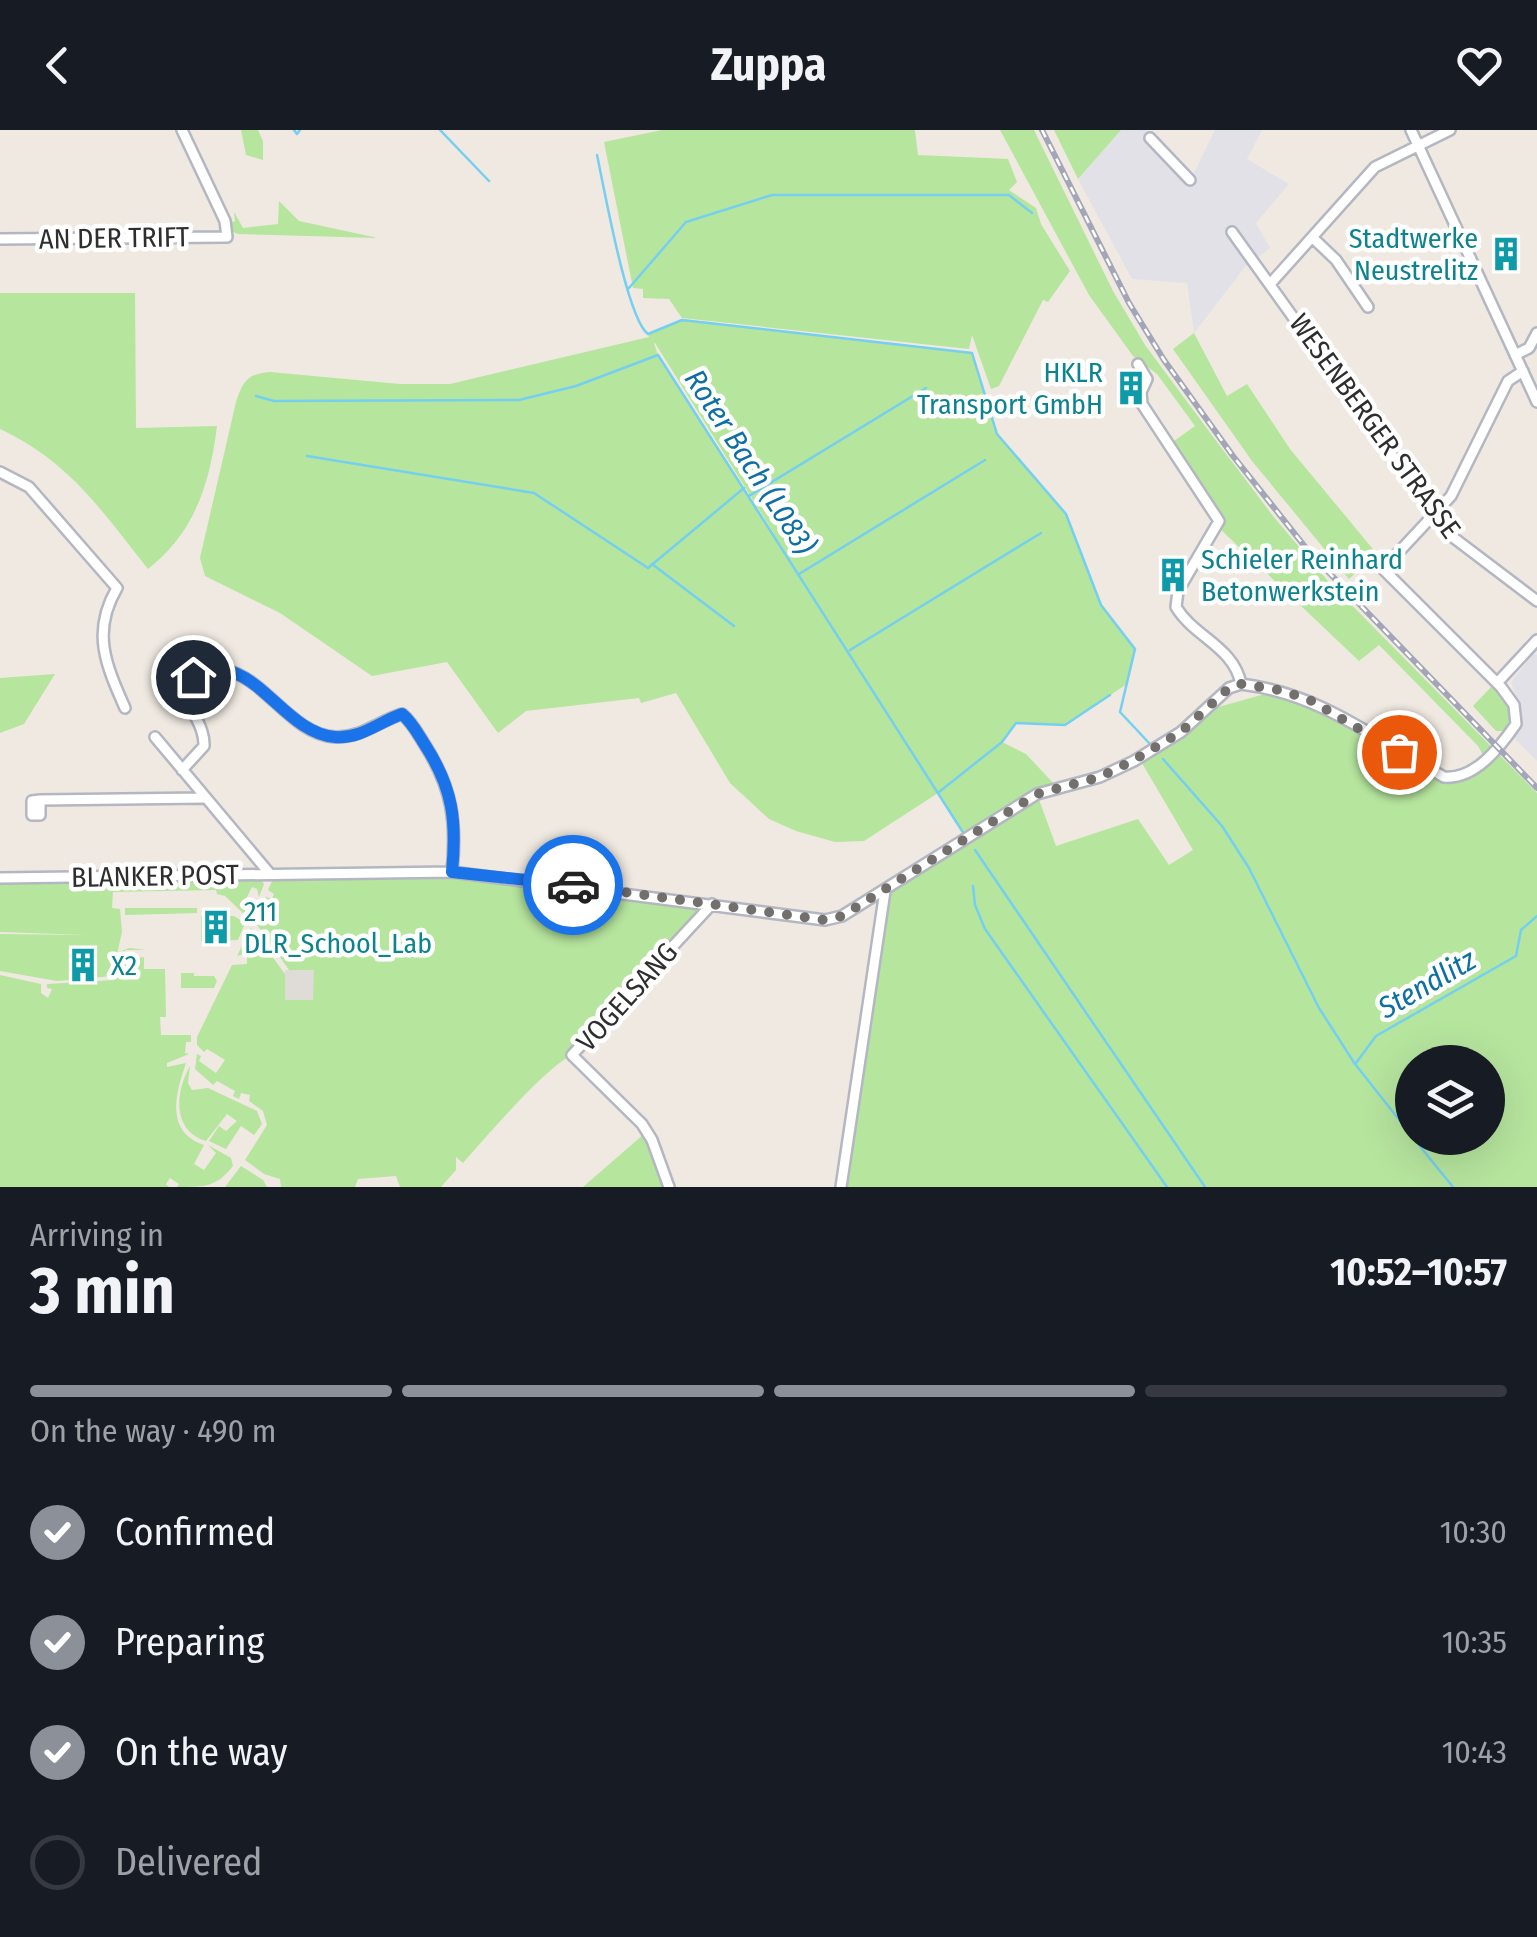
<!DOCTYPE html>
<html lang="en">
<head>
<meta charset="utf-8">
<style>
  :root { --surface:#171b24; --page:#20242c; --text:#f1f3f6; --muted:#9ea1a6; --line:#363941; --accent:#8c9099 }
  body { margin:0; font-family:"Fira Sans Condensed",sans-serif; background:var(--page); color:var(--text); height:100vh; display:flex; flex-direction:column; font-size:38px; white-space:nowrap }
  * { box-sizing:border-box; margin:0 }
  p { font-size:32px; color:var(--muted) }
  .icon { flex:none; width:55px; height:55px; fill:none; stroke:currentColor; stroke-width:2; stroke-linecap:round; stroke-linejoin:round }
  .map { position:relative; height:1057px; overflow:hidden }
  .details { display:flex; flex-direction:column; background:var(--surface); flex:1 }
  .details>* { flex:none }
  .tools { position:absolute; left:1395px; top:915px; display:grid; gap:20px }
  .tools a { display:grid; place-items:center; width:110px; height:110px; border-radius:50%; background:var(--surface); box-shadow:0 10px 40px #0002; font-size:50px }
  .pin { position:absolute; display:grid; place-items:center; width:85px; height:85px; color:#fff; margin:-42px; border:5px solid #fff; border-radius:50%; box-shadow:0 2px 10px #0007 }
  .courier { position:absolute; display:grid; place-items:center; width:100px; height:100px; margin:-50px; border:8px solid #1a73e8; border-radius:50%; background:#fff; color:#222; box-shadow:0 2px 12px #0007 }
  .summary em { font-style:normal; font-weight:700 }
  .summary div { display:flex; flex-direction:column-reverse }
  .summary { display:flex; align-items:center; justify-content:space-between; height:170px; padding:0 30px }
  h1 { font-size:65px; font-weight:700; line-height:75px }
  .bar { display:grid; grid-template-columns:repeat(4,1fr); gap:15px 10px; align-content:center; height:120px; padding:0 30px }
  .bar i { height:12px; border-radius:8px; background:var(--line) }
  .bar .current { background:var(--accent) }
  .bar p { grid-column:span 4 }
  ol { padding:0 30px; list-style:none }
  li { display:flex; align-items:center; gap:30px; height:110px }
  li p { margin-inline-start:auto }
  li .icon { padding:10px; border-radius:50%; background:var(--accent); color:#fff; stroke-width:4 }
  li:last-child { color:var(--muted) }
  li i { width:55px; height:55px; border:5px solid var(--line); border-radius:50% }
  header { display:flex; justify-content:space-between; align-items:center; height:130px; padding:0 30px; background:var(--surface); font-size:45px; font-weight:700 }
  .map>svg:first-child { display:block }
  .industrial { fill:#e3e1e8 }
  .green { fill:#b6e59e; fill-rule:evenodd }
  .plaza { fill:#dfdcd8 }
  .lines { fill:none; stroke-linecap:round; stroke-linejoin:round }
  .stream { stroke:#75cff0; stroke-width:2.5 }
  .street-casing { stroke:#b4b7c1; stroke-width:14 }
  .street { stroke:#fff; stroke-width:9 }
  .rail-casing { stroke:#a3a6b8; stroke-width:6 }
  .rail { stroke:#fff; stroke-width:2.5; stroke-dasharray:8; stroke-linecap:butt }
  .done { stroke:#726f6d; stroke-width:10; stroke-dasharray:0 18 }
  .route { stroke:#1a73e8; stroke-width:12 }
  .labels { text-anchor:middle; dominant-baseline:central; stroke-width:9; stroke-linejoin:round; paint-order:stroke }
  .street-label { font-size:28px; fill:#2e2e2e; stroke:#fff }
  .culture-label { font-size:28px; fill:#0d838f; stroke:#fff; text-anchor:start }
  .water-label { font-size:30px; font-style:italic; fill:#0d6fa3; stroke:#fff }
</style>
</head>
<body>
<header><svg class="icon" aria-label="back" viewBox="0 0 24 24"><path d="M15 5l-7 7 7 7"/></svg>Zuppa<svg class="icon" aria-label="heart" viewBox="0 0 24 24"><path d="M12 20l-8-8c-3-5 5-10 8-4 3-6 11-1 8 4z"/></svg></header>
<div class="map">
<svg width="1537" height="1057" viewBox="0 0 1537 1057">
  <rect width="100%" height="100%" fill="#efe9e1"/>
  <!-- industrial -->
  <path class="industrial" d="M1121,0H1147L1193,45L1215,0H1262L1247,29L1289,54L1256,93L1270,118L1245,137L1194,203L1187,153L1132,149L1078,49Z
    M1534,523L1537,525V631L1513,607L1521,595L1522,583L1511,552Z"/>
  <!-- green -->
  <path class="green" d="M241,0H258L263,11V30L246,25Z
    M662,0H915L918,25L1008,29L1017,52L1009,60L1036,78L1041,94L1070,141L1048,172L1043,170L999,256L991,259L972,205L969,219L682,188L669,169L643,168V159L633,158L604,12Z
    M1000,0H1034L1113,161L1145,215L1211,304L1273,386L1327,450L1537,663V1057H846L885,761L1037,664L1056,716L1138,689L1169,735L1193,720L1139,628L1204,581L1279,560L1454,648L1485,629L1478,616L1379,515L1359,531L1218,397L1167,316L1195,296L1157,244L1133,226L1089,165ZM1412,932H1488V1008H1412Z
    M1054,0H1121L1078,49Z
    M279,71L299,91L378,108L238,104L231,101L229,93L235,91L234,82L243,98L278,94Z
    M0,163H135L136,298L217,296C210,353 195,402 148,439C101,380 70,332 0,299Z
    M682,190L972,223L997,304L1066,384L1101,475L1135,519L1127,554L1065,595L1016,593L1002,612L1026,624L1055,655L1030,662L965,705L938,663L864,711L835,712L796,701L769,689L730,653L676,563L641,573L639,568L526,581L498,603L447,532L372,546L280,483L205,446L200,428L236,272C243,251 247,244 270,242L400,254H450L649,207L648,204ZM654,213H655L778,410L658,225Z
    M1194,203L1227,266L1247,254L1290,319L1377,424L1349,449L1252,331L1173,219Z
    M55,544L24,594L0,603V548Z
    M1492,556L1510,576L1513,588L1505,601H1496L1473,576Z
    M452,742L712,774L572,925C545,938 485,1008 463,1033L456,1027V1040L441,1057H400L396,1046L358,1049L355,1057H281L280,1049L264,1044L245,1030L267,995L263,981L249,971L250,965L241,963L239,969L233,966L235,961L217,951L213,955L195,939L197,924L201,926L199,931L216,943L225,930L207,919L204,922L197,915V907L232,835L247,834V823L237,826L251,798L285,844V870L314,840H289L255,792L266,767L272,769L274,764L268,760L273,749L270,744Z
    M260,749L264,754L259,767L257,759L252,757L246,769L252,774L256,773L255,776L243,783L225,766L217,764L216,760L113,762L112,778L120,779L122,802L112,846L57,851L0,841V804L88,805L0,802V752Z
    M125,778H197V783L125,785Z
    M201,786H234L245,793L238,810L210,811V805H228V791L204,790L207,811H201Z
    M129,818L146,820H125V830L144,827V839H165L166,887H160L161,905H191V912H186L185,923L189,924L167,933V937L186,933C176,963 164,1001 204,1015L194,1034L204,1040L216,1023L208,1015L231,1028L233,1036C216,1057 206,1057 177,1057L179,1054L170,1048L166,1054L169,1057H0V845L41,854V863L48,868L52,859L47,858V854L114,850L120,839L119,822Z
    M194,843V846H214L217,851L214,858H181V843Z
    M190,936L188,953L192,960L208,958L257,981L262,994L254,1005L241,996L226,1019L209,1011L219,996L226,1001L237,991L227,984L206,1011C172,1001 175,962 190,936Z
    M644,1004L666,1057H583Z
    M241,1036L263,1050L267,1057H225Z"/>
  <!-- plaza -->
  <path class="plaza" d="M285,840H314L313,870H285Z"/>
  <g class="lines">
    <!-- stream -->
    <path class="stream" d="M294,0L297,4L300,0
      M440,0L489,51
      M597,25C604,57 627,189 648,204L682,190L972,223L997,304L1066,384L1101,475L1135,519L1120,582L1149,613
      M629,158L686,92L772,65H1009L1032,83
      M256,266L274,271L519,270L576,256L658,225L964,704
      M307,326L534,363L648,438L744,358
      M749,366L926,258
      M652,434L734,496
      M799,444L985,330
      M850,520L1041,403
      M1163,629L1222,696L1249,738L1319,878L1355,934L1412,1006
      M939,662L1002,612L1016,593L1065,595L1110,565
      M975,720L1205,1057
      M973,756L975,775L985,799L1167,1057
      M1356,933L1376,906L1516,826L1521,800L1537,786
      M1414,1009L1453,1057"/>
    <!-- street casing -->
    <g class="street-casing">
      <path id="street" d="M1411,0L1537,272
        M1150,8L1190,50
        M1232,102L1434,384L1454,408L1537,471
        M1313,108L1336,130L1368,177
        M0,109L227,107L225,91L182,0
        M1271,153L1375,37L1450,0
        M1515,225L1529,218L1537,203
        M1138,234L1147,249L1141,262L1142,274L1219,391L1178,461L1176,477C1194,507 1234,517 1241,554
        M0,342L29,357L117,458C91,502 106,535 125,578
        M1497,553L1537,510
        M1241,554C1322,564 1375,609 1444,647C1475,650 1500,617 1516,594L1514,575L1501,557L1383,439L1451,366L1508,251L1523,241
        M155,607L270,744
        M182,640L204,616C205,589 178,575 193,547C252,514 280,604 335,607C361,608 379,591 402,584C412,592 418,604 425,615C452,658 457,691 452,742
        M40,670V685H32V671L40,670L204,668
        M0,748L452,742L825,790L842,786L1037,664L1100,647L1134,631L1181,602L1229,558L1241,554
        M669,1057L652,1010L642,994L572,925L712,774
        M841,1057L885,761"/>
    </g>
    <!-- street -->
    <use href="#street" class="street"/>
    <!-- rail casing -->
    <g class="rail-casing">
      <path id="rail" d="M1042,0L1129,173L1164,230L1233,326L1310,423L1537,658"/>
    </g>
    <!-- rail -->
    <use href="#rail" class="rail"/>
  </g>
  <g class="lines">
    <!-- done -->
    <path class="done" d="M573,755L825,790L842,786L1037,664L1100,647L1134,630L1181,602L1229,558L1241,554L1279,560L1308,569L1399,622"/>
    <!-- route -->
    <path class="route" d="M193,547C251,514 280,603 335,607C361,609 379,592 402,584C412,592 418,604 425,615C453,658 457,691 452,742L573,755"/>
  </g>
  <!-- icons -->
  <defs>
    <g id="building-bare" transform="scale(2.7)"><path d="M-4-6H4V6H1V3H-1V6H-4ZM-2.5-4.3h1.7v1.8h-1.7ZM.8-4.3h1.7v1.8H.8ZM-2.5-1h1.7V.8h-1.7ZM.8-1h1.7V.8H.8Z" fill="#0f9aa8" stroke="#fff" stroke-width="2.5" paint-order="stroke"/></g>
  </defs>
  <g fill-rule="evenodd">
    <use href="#building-bare" x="1506" y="124"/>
    <use href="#building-bare" x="1131" y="258"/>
    <use href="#building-bare" x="1173" y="445"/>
    <use href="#building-bare" x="216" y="797"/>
    <use href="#building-bare" x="83" y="835"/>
  </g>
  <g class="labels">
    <!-- street labels -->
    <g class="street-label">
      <text transform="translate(114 108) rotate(-1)">AN DER TRIFT</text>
      <text transform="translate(1375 296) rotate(54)">WESENBERGER STRASSE</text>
      <text transform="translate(155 746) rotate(-1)">BLANKER POST</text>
      <text transform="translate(627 867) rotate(-48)">VOGELSANG</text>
    </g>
    <!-- culture labels -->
    <g class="culture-label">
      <text x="1478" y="108" text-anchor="end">Stadtwerke<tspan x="1478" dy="32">Neustrelitz</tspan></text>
      <text x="1103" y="242" text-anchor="end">HKLR<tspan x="1103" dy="32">Transport GmbH</tspan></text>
      <text x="1201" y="429">Schieler Reinhard<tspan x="1201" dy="32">Betonwerkstein</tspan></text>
      <text x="244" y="781">211<tspan x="244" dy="32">DLR_School_Lab</tspan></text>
      <text x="111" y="835">X2</text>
    </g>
    <!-- water labels -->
    <g class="water-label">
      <text transform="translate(750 332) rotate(57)">Roter Bach (L083)</text>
      <text transform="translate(1427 854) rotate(-30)">Stendlitz</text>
    </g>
  </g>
</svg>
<div class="tools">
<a><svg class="icon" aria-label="layers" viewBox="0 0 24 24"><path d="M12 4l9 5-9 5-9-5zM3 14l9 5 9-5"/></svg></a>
</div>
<div class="pin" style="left:1399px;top:622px;background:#ea580c"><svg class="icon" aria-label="bag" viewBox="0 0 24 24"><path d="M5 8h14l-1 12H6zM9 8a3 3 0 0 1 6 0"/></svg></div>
<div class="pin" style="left:193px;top:547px;background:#1f2937"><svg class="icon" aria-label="home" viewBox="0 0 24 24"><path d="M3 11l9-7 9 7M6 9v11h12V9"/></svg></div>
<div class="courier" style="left:573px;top:755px"><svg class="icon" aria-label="car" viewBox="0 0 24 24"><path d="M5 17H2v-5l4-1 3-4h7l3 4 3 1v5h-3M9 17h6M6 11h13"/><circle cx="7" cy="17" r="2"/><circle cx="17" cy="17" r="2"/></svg></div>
</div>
<section class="details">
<div class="summary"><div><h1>3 min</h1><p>Arriving in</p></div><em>10:52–10:57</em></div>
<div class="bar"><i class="current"></i><i class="current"></i><i class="current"></i><i></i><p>On the way · 490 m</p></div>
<ol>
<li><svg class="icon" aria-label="check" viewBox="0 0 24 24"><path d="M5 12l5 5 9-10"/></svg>Confirmed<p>10:30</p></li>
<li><svg class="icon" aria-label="check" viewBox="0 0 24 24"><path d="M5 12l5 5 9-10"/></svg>Preparing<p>10:35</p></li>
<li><svg class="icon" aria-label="check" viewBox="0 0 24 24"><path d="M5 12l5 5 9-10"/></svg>On the way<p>10:43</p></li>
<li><i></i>Delivered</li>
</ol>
</section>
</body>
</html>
